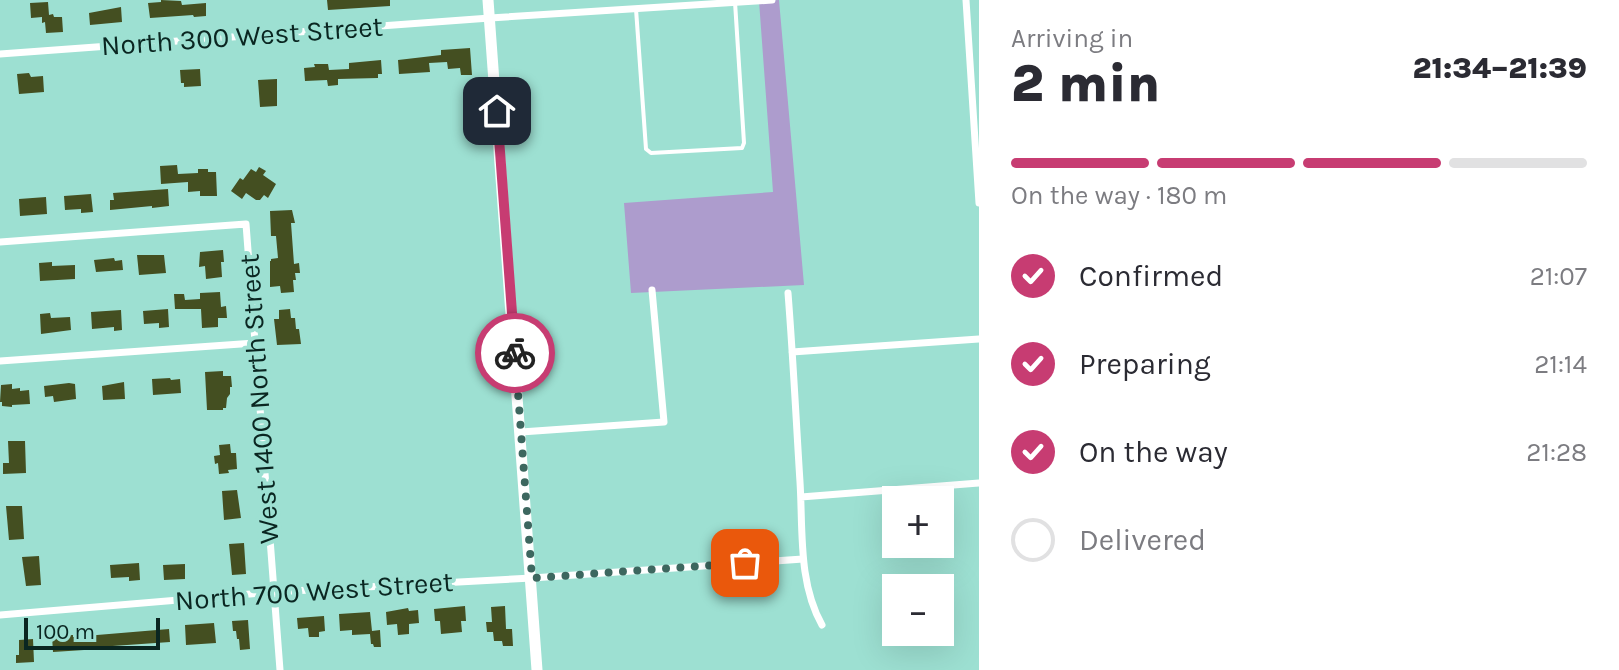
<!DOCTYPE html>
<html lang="en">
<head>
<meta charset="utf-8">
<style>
  :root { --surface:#fff; --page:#f2f2f3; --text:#2b2b33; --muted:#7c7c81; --line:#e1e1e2; --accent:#c73c72 }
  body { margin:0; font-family:Karla,sans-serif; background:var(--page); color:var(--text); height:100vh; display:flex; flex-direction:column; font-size:30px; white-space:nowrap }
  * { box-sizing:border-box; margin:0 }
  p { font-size:26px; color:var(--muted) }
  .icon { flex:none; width:44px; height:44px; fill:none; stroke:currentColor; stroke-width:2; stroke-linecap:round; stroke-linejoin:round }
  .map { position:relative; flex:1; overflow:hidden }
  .drawer { display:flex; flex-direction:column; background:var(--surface); width:640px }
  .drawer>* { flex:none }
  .tools { position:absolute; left:882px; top:486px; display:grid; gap:16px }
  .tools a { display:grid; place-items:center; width:72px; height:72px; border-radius:0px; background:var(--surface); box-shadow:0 8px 32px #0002; font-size:40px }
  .scale { position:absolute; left:24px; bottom:20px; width:136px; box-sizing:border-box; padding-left:8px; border:4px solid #0a2621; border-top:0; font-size:22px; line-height:28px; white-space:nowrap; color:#0a2621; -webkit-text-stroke:6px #9de0d2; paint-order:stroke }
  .pin { position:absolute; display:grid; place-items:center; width:68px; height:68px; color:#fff; margin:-34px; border-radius:16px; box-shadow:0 4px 12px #0006 }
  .courier { position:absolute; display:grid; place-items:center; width:80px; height:80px; margin:-40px; border:6px solid #c73c72; border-radius:50%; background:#fff; color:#222; box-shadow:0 2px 10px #0007 }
  .summary em { font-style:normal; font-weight:800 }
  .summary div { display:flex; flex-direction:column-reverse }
  .summary { display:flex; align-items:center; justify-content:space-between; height:136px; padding:0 32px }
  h1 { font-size:52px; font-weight:800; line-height:60px }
  .bar { display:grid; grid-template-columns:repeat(4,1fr); gap:12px 8px; align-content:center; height:96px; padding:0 32px }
  .bar i { height:10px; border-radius:6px; background:var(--line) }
  .bar .active { background:var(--accent) }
  .bar p { grid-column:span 4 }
  ol { padding:0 32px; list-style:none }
  li { display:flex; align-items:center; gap:24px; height:88px }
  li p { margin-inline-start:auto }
  li .icon { padding:8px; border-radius:50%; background:var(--accent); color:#fff; stroke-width:4 }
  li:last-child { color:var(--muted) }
  li i { width:44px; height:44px; border:4px solid var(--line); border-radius:50% }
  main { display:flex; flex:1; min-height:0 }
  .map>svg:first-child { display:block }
  .green { fill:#ad9ccd }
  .building { fill:#444f21 }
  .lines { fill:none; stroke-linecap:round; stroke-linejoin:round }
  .lane { stroke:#fff; stroke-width:4 }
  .street { stroke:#fff; stroke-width:7 }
  .secondary { stroke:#fff; stroke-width:11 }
  .done { stroke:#3d675f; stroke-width:8; stroke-dasharray:0 14.4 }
  .route { stroke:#c73c72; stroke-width:10 }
  .labels { text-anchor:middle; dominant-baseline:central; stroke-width:8; stroke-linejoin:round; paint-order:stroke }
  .street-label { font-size:28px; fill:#0a2621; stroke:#9de0d2 }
</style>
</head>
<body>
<main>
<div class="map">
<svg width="979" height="670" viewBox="0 0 979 670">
  <rect width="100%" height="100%" fill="#9de0d2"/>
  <!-- green -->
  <path class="green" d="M779,0L804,285L631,293L624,203L773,192L759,1Z"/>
  <!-- building -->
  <path class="building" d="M161,0L181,1L182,5L206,3V16L194,17L193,15L150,18L148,3L161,2Z
    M327,0H390V6L328,10Z
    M48,2L49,15L53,14L54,17H62L63,32L46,33L45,22L42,23V17L31,18L30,3Z
    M121,7L122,22L90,25L89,13Z
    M470,48L472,75H461L460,68L448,69L447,62L429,63L430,72L399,74L398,60L441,55V50Z
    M381,60L382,74H378V78L338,79V85L328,86L327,80L305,81L304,68L315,67L314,64H328L329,70L349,69V63Z
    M200,69L201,86L184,87V83H181L180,70Z
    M29,73L31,77L43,76L44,92L19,94L17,74Z
    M277,79V106L260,107L258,80Z
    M177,165L178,174L198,173V169H208V172H216L217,196H200V191L188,192V182L161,184L160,166Z
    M259,167L266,171L263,175L276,184L268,198L264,195L260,200H256L246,193L242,199L231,191L240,178L243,180L251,169L256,172Z
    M168,189L169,206L152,208V206L110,210V200H114L113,193Z
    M91,194L93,212L81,213V209L65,210L64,196Z
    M46,197L47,214L20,216L19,199Z
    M292,210L295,223H291L294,264L299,263L300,273H295L296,280H293L294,292L281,293L280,286L270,287V261H271V259L278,258L276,236H271L270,211Z
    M223,250L224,262H221L222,277L206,279L205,266L199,267L200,252Z
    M137,255H164L166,273L139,275Z
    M114,258L115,261L122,260L123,270L96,272L94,260Z
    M52,262V266L75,265V279L40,281L39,263Z
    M220,292L221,307L226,306L227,318H218V327L202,328L201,309H175L174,294H184L185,300L200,299V293Z
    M168,309L169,327L159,328V323L144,324L143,311Z
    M290,309L291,318H295L296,329H299L301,344L277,345L274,319H279V310Z
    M121,310L122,330L114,331V327L92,329L91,312Z
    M50,313L51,318L70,317L71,330L41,334L40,314Z
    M223,371V376H231L232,387H230V394L227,398L226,408H223V410H207L205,372Z
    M170,378L171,380L180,379L181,393L153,395L152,379Z
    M124,382L125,399L103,400L102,386Z
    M69,383L75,384L76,399L54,402L53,396L45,397L44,386Z
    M12,384V389L20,388V391L29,390L30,404L12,405V407L2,406V402H0L1,385Z
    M8,441H25L26,473L3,474V463H9Z
    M230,444L231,453H236L237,469L228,470L229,473L219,474L218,463L215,464L214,456L220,455L219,445Z
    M237,490L241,518L224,520L222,491Z
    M6,506H22L24,539L9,540Z
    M244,543L246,574L232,575L229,544Z
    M39,556L41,585L26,586L22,557Z
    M139,563L140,580L129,581V577L111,578L110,565Z
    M185,564V579L164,580L163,565Z
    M465,606L466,621H461L462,632L441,634L440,621H435L434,609Z
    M505,606L506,629H512L513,646H503L502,641H494L493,632H487L486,622H492L491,607Z
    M408,608L409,611L418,610L419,623L409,624V634L398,635L397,624L387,625L386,612Z
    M370,612L372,631L380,630L381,647H374L373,644H371L370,634L352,635V630L340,631L339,614Z
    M324,616L325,631L319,632V637H309L308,628L298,629L297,618Z
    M248,620L250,649L240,650L239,639H237L236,631H233L232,621Z
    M214,623L216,643L186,645L185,625Z
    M169,629L170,642L84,648V650L53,652L52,636L73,635V637Z
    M33,639L34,662L16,663V655H19V640Z"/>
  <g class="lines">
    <!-- lane -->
    <path class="lane" d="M636,9L646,149L651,153L742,148L744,143L735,2"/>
    <!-- street -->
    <path class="street" d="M966,0L979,203
      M0,54L490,18L772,0
      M0,242L246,224L280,670
      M788,293C793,356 796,419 800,482C803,530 798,582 822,625
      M792,352L979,339
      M0,361L255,343
      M521,432L664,422L652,290
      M801,497L979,483
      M0,615L273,592L532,578L803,559"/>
    <!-- secondary -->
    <path class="secondary" d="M488,0L537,670"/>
  </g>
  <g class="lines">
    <!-- done -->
    <path class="done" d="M515,353L532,578L745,563"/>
    <!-- route -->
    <path class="route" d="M497,111L515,353"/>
  </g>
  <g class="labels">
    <!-- street labels -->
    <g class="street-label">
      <text transform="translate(242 36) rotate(-4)">North 300 West Street</text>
      <text transform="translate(259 399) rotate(-94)">West 1400 North Street</text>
      <text transform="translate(314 591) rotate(-4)">North 700 West Street</text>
    </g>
  </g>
</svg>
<div class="tools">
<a>+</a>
<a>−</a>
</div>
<div class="scale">100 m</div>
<div class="pin" style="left:745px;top:563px;background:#ea580c"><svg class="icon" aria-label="bag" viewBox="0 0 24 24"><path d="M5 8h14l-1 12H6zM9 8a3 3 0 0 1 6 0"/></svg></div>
<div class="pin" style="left:497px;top:111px;background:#1f2937"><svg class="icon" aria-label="home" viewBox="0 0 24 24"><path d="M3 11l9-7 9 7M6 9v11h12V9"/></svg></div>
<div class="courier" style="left:515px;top:353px"><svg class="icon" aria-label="bike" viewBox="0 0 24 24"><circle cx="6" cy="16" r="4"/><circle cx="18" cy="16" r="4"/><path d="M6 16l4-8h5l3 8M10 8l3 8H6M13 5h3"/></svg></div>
</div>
<section class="drawer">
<div class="summary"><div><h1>2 min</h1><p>Arriving in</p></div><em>21:34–21:39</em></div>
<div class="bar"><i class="active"></i><i class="active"></i><i class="active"></i><i></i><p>On the way · 180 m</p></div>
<ol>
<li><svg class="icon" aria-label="check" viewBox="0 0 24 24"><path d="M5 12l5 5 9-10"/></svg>Confirmed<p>21:07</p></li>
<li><svg class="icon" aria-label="check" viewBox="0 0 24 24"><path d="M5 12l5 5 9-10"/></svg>Preparing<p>21:14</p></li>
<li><svg class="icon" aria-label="check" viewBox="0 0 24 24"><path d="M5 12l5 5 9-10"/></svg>On the way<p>21:28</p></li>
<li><i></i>Delivered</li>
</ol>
</section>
</main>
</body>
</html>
